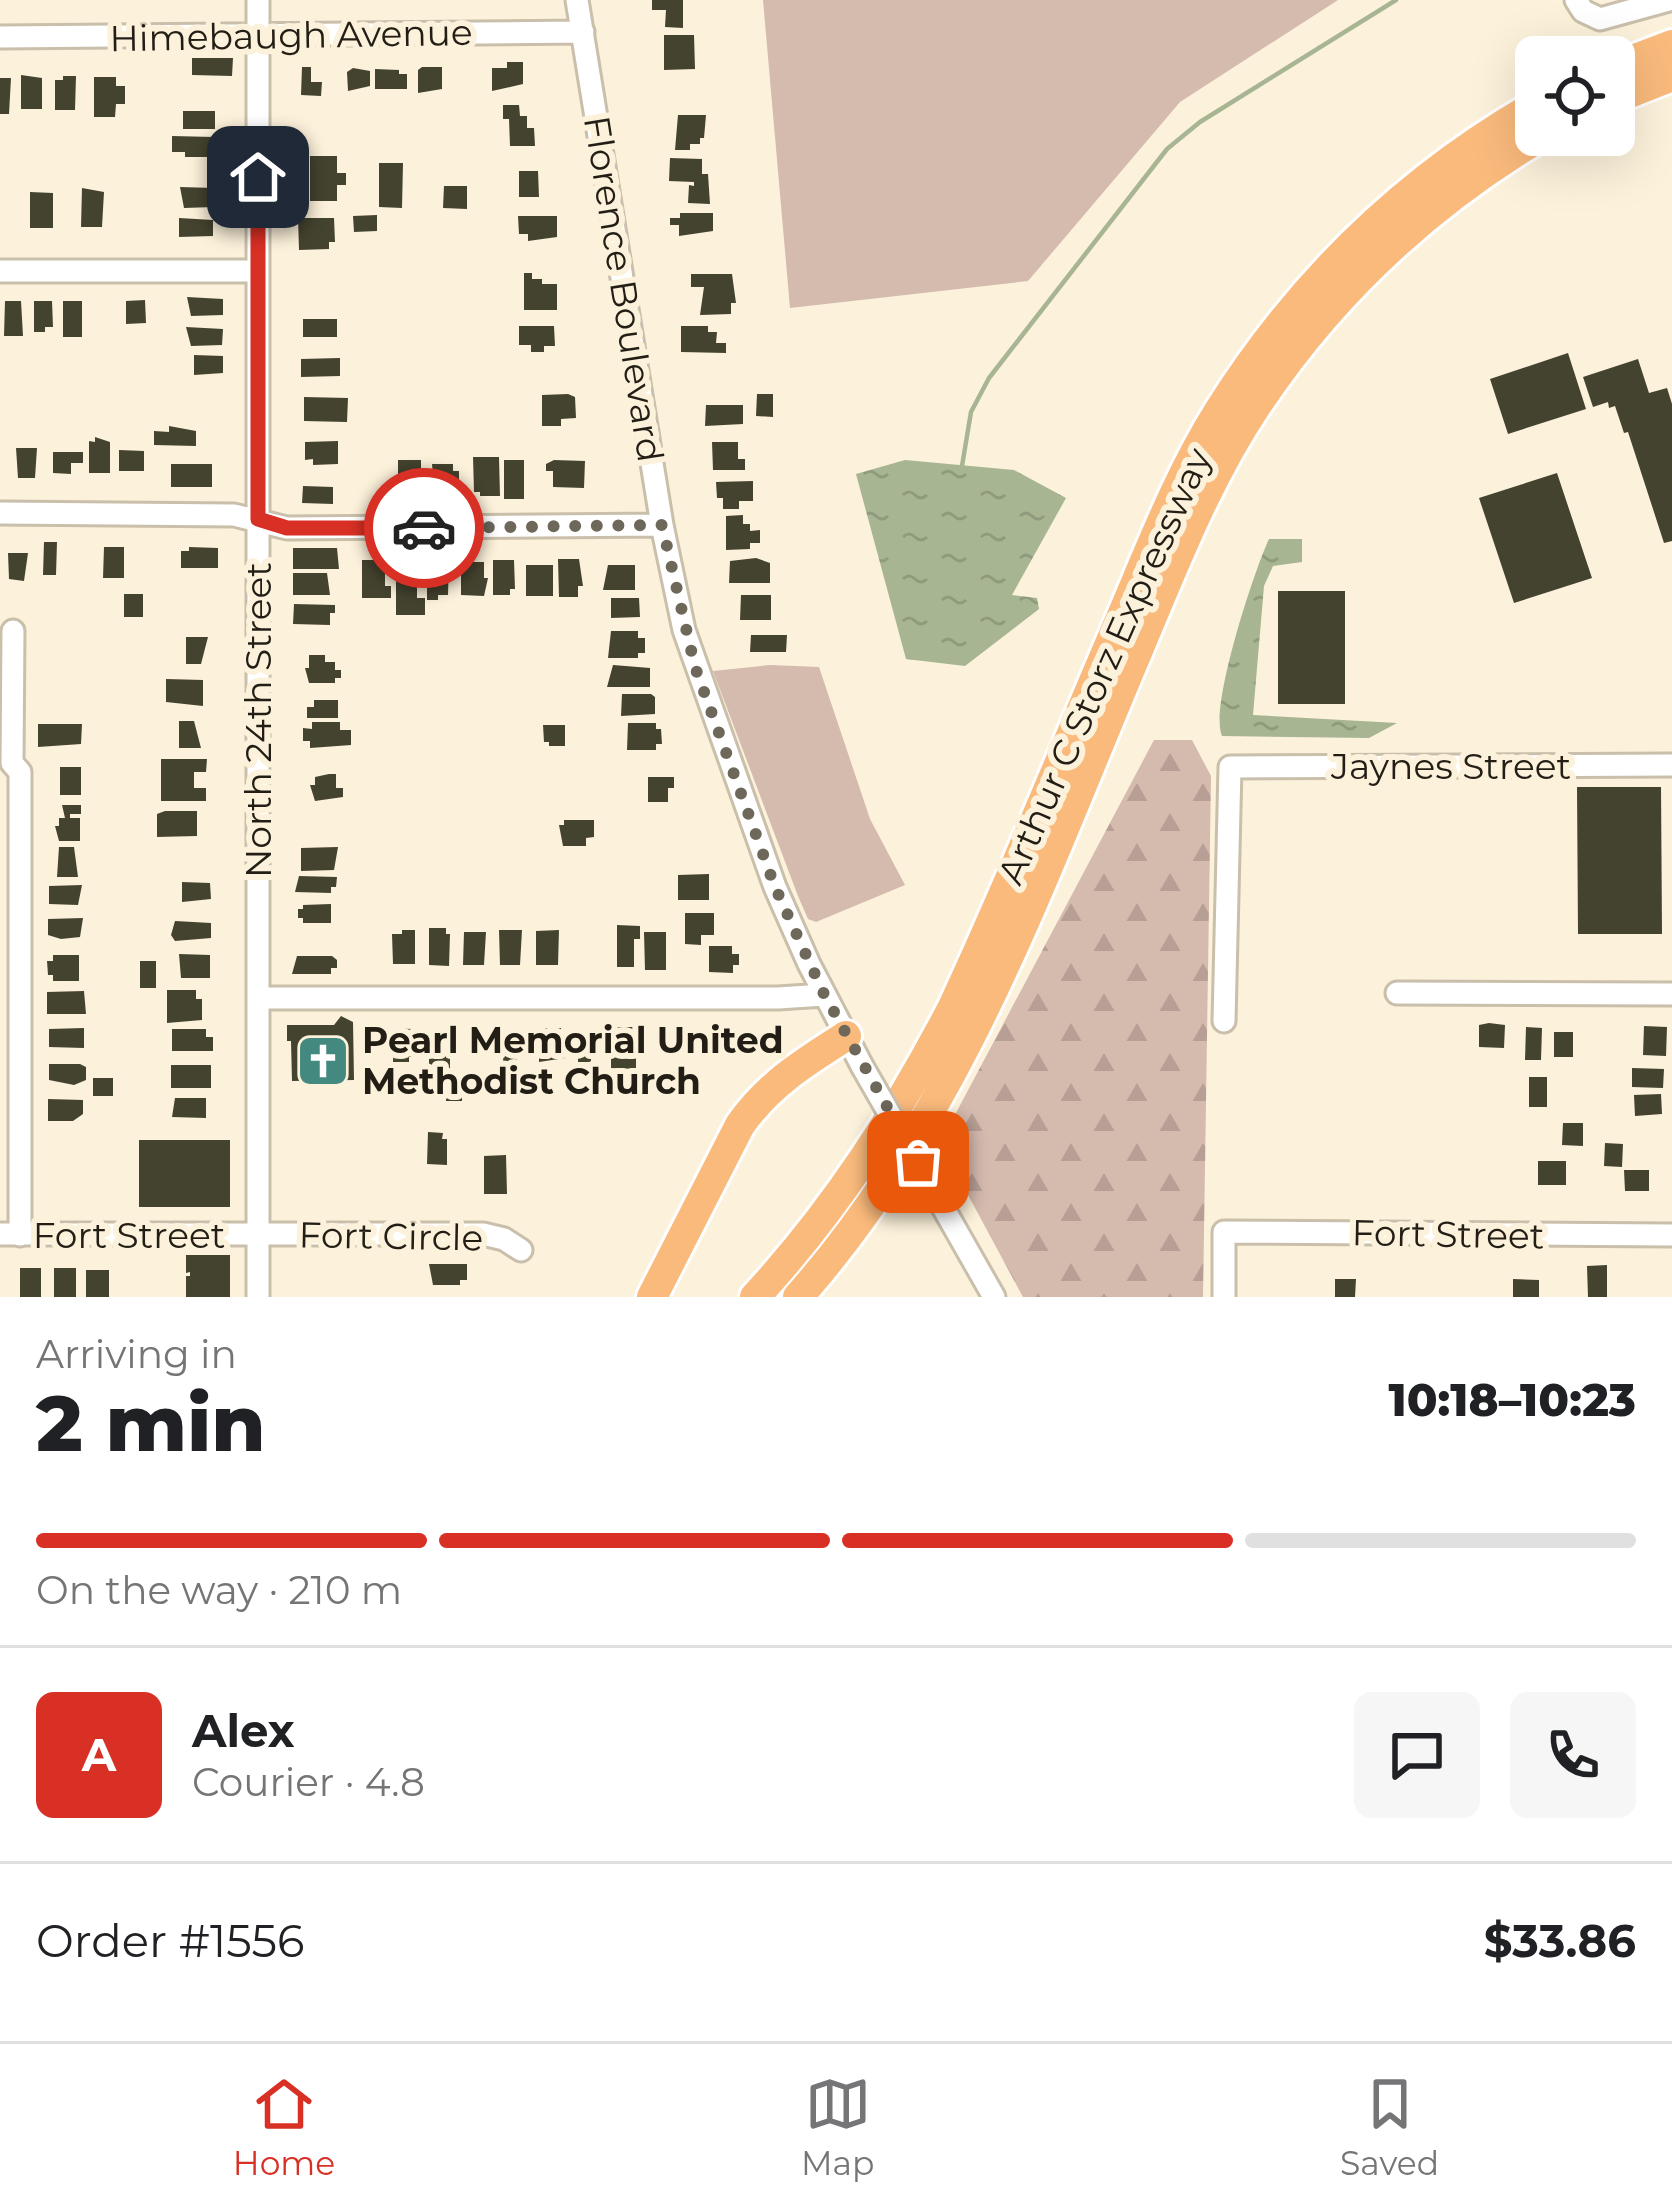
<!DOCTYPE html>
<html lang="en">
<head>
<meta charset="utf-8">
<style>
  :root { --surface:#fff; --page:#f6f6f6; --text:#202124; --muted:#757577; --line:#e0e0e0; --accent:#d93025 }
  body { margin:0; font-family:Montserrat,sans-serif; background:var(--page); color:var(--text); height:100vh; display:flex; flex-direction:column; font-size:45px; white-space:nowrap }
  * { box-sizing:border-box; margin:0 }
  p { font-size:39px; color:var(--muted) }
  .icon { flex:none; width:66px; height:66px; fill:none; stroke:currentColor; stroke-width:2; stroke-linecap:round; stroke-linejoin:round }
  .map { position:relative; height:1297px; overflow:hidden }
  .details { display:flex; flex-direction:column; background:var(--surface); flex:1 }
  .details>* { flex:none }
  .tools { position:absolute; left:1515px; top:36px; display:grid; gap:24px }
  .tools a { display:grid; place-items:center; width:120px; height:120px; border-radius:18px; background:var(--surface); box-shadow:0 12px 48px #0002; font-size:60px }
  .pin { position:absolute; display:grid; place-items:center; width:102px; height:102px; color:#fff; margin:-51px; border-radius:24px; box-shadow:0 6px 18px #0006 }
  .courier { position:absolute; display:grid; place-items:center; width:120px; height:120px; margin:-60px; border:9px solid #d93025; border-radius:50%; background:#fff; color:#222; box-shadow:0 3px 15px #0007 }
  .headline em { font-style:normal; font-weight:800 }
  .headline div { display:flex; flex-direction:column-reverse }
  .headline { display:flex; align-items:center; justify-content:space-between; height:204px; padding:0 36px }
  h1 { font-size:78px; font-weight:800; line-height:90px }
  .bar { display:grid; grid-template-columns:repeat(4,1fr); gap:18px 12px; align-content:center; height:144px; padding:0 36px }
  .bar i { height:15px; border-radius:9px; background:var(--line) }
  .bar .on { background:var(--accent) }
  .bar p { grid-column:span 4 }
  .line { display:flex; align-items:center; gap:30px; padding:0 36px; border-top:3px solid var(--line) }
  .line div { flex:1 }
  .round { display:grid; place-items:center; flex:none; width:126px; height:126px; border-radius:18px; background:var(--page) }
  .menu { display:flex; justify-content:space-around; align-items:center; height:168px; border-top:3px solid var(--line); background:var(--surface); font-size:33px; color:var(--muted) }
  .menu a { display:grid; justify-items:center; gap:6px }
  .menu .on { color:var(--accent) }
  .map>svg:first-child { display:block }
  .green { fill:#d5baae }
  .forest { fill:url(#forest-firs) }
  .water { fill:url(#water-ripples) }
  .lines { fill:none; stroke-linecap:round; stroke-linejoin:round }
  .stream { stroke:#a7b592; stroke-width:4.5 }
  .building { fill:#44432f }
  .minor-casing { stroke:#c9bfaa; stroke-width:27 }
  .highway-casing { stroke:#fff; stroke-width:36 }
  .minor { stroke:#fff; stroke-width:21 }
  .highway { stroke:#faba7c; stroke-width:30 }
  .minor-bridge-casing { stroke:#c9bfaa; stroke-width:27; stroke-linecap:butt }
  .minor-bridge { stroke:#fff; stroke-width:21 }
  .done { stroke:#6e685b; stroke-width:12; stroke-dasharray:0 21.6 }
  .route { stroke:#d93025; stroke-width:15 }
  .labels { text-anchor:middle; dominant-baseline:central; stroke-width:12; stroke-linejoin:round; paint-order:stroke }
  .street-label { font-size:36px; fill:#221e16; stroke:#fcf1da }
  .poi-label { font-size:36px; font-weight:bold; fill:#221e16; stroke:#fcf1da; text-anchor:start }
</style>
</head>
<body>
<div class="map">
<svg width="1672" height="1297" viewBox="0 0 1672 1297">
  <defs>
    <pattern id="forest-firs" width="22" height="20" patternUnits="userSpaceOnUse" patternTransform="scale(3)"><rect width="22" height="20" fill="#d5baae"/><path d="M5 1l3.5 6h-7zM16 11l3.5 6h-7z" fill="#b79f95"/></pattern>
    <pattern id="water-ripples" width="26" height="14" patternUnits="userSpaceOnUse" patternTransform="scale(3)"><rect width="26" height="14" fill="#a7b592"/><path d="M2 4q2-2 4 0t4 0M15 11q2-2 4 0t4 0" fill="none" stroke="#8f9b7d"/></pattern>
  </defs>
  <rect width="100%" height="100%" fill="#fcf1da"/>
  <!-- green -->
  <path class="green" d="M763,0H1338L1180,102L1028,281L790,308Z
    M770,665L819,667L870,819L905,885L816,922L808,919L798,896L713,671Z"/>
  <!-- forest -->
  <path class="forest" d="M1154,740H1192L1211,776L1203,1297H1023L940,1143Z"/>
  <!-- water -->
  <path class="water" d="M905,460L1014,470L1066,498L1012,595L1037,598L1039,609L965,666L906,659L856,474Z
    M1269,539H1302V562L1273,566L1264,586L1253,715L1397,723L1369,738L1222,736C1209,708 1254,571 1269,539Z"/>
  <g class="lines">
    <!-- stream -->
    <path class="stream" d="M962,466L971,412L989,378L1167,149L1200,122L1396,0"/>
  </g>
  <!-- building -->
  <path class="building" d="M652,0H683V28L665,27L666,10H652Z
    M664,35H694L695,69L664,70Z
    M192,58H233L232,76L192,75Z
    M507,62H523V84L492,91V68H507Z
    M302,67H311V82H322L321,96L301,95Z
    M422,67H442V89L418,93V70Z
    M353,68L370,71V86L348,91L347,72Z
    M375,69L399,70V74H407V89H375Z
    M21,75L42,78V109H21Z
    M63,76H76L75,110H55V80H63Z
    M94,77H116V86H125V104H116L115,117H94Z
    M0,78H11L9,114H0Z
    M503,105H519L520,116H527V128H534L535,146H510L509,119H503Z
    M183,111H215V129H183Z
    M678,115H706L704,138H700V144H690V150H675Z
    M172,136L214,137V157H185V152H172Z
    M310,156H337V173H346V185H337V201H310Z
    M670,158L702,159V174H708L710,204L688,203L689,185L694,186V182L669,181Z
    M379,163H403L402,208L379,207Z
    M519,171H538L539,197H519Z
    M444,186H467V209L443,208Z
    M180,187L214,188V207L184,208Z
    M82,188L104,192L102,227H81Z
    M30,192L53,193V228H30Z
    M680,213H713V231L679,236V225H670V218H680Z
    M377,215V231L354,232L353,216Z
    M518,216H557V237L528,241V234H519Z
    M179,218L213,220V236L179,237Z
    M298,218H334L335,242H329V249L299,250Z
    M524,273H532V279H542V284H557V310H524Z
    M691,274H732L736,303H731V314L700,315L704,287H691Z
    M187,297L223,299V315L191,316Z
    M145,300L146,323L126,324V301Z
    M5,301H21L23,336H4Z
    M34,301H52L53,327H45V332H34Z
    M63,301H82V337H63Z
    M303,319H337V337H303Z
    M519,326H554L555,346H544V352H531V345H519Z
    M681,326H708V332H717L716,343H726V353L681,352Z
    M186,327L223,329L222,345L191,346Z
    M1568,353L1586,409L1508,434L1490,379Z
    M194,355L223,356V373L194,375Z
    M340,358V376L301,377V359Z
    M1638,359L1649,393L1667,388L1672,404V541L1664,543L1628,432L1624,433L1615,406L1609,408L1608,402L1593,407L1583,377Z
    M568,394L575,397L576,418L561,419V426H542V395Z
    M757,394H773V417L756,416Z
    M304,397L348,398L347,422L304,421Z
    M706,405H743V424L705,426Z
    M169,426L196,431V446L154,445V431L169,432Z
    M95,437L110,442V473H89V441L95,442Z
    M338,441V464L313,465V459L305,460V442Z
    M712,442H738V459H745V470H713Z
    M16,448H37L35,478H18Z
    M119,450L144,451V471H119Z
    M53,452H83V463H71V474L53,473Z
    M473,457H499L500,496H480V492H474Z
    M398,460H421V498H398Z
    M504,460H524V499H504Z
    M554,460L585,461L584,488L553,487V471H546V464Z
    M171,464H212V487H171Z
    M432,464H453V471H459V481L454,480L450,497H435Z
    M1557,473L1592,578L1514,603L1479,498Z
    M753,481V501H739V509H723V498H717L716,482Z
    M303,486L333,487V504L302,503Z
    M743,515V524H750V531L760,530V543H750V549L726,550V516Z
    M44,542H57L56,575H43Z
    M104,547H124V578H103Z
    M189,547L218,548V568H181V551H189Z
    M293,548H337L339,569H293Z
    M8,553H28L24,581L9,579Z
    M427,558H449L448,595H438V600H427Z
    M756,558L770,563V583H729L730,561Z
    M558,559H579L583,586H578V597H559Z
    M362,560H377V566H385V586H391V598H362Z
    M396,560H417V598H425V615H396Z
    M493,560H514L515,589H510V595H493Z
    M461,562H484V578H488L484,596L461,595Z
    M526,565H553V596H526Z
    M608,565H635V590H603Z
    M293,573H327L330,595H293Z
    M1278,591H1345V704H1278Z
    M124,594H143V617H124Z
    M741,595H771V620H740Z
    M611,598H639L640,617L611,618Z
    M294,604L335,605V613H330V625L293,624Z
    M611,631H638V638H645V653H638V658H608Z
    M751,635H787L786,652H750Z
    M186,637H208L201,664H186Z
    M309,655H325V662H335V670H341V678H335V683H309L305,668H309Z
    M613,665L650,668V687H607Z
    M166,679L203,680V706L166,702Z
    M622,694H651L655,697V714L621,716Z
    M314,700H338V718H307V707H314Z
    M179,721H194L201,748H179Z
    M312,722H340V730H351V745L310,748V741H303V728L312,729Z
    M628,723H656V729H661L662,744H656V750H627Z
    M38,724H82L81,744L38,747Z
    M543,725H565V746H549V742H544Z
    M161,759H207L206,772H194V788H206V801H161Z
    M60,767H81V795H60Z
    M329,774H336V788H343V797L315,801L310,785H315V777Z
    M648,777H674V788H668V802H648Z
    M1577,787H1661L1662,934H1578Z
    M62,805H81V814H70V818H80V841H59L55,826H59V818H65Z
    M165,811H197V836L157,837V814Z
    M564,820H594V837L586,838V846H563L559,825H564Z
    M59,847H74L78,877H57Z
    M338,847L334,870L301,871V848Z
    M709,874V900H678V875Z
    M299,876L337,877L336,887H331V893L295,892Z
    M182,882L210,883L211,899L182,902Z
    M82,885L78,905L49,904V886Z
    M331,904V923H303V918H298V909H303V905Z
    M685,913H714V935H701V945L685,944Z
    M83,918L80,937L61,939L48,935V919Z
    M175,921L211,923V938L175,941L171,935Z
    M617,925L640,926V939H634V967H617Z
    M429,928H446V934H450L449,966L429,965Z
    M402,930H415V964H393L392,934H402Z
    M499,930H522L520,965H500Z
    M559,930L558,965H536V931Z
    M464,932H486L484,965H463Z
    M644,932H666V970H645Z
    M709,946H732V954H739V965H733V973L709,972Z
    M179,954L210,955V978H181Z
    M53,955H79V981H53V975H48L47,961H53Z
    M297,956H332L337,960V968H331V974H292Z
    M140,961H156V988H140Z
    M167,990H196V999H202V1020L167,1023Z
    M84,991L86,1014H47V992Z
    M341,1016L353,1022L354,1080L292,1081L291,1041H287V1025H334Z
    M1489,1023L1505,1025L1504,1048L1479,1047V1025Z
    M1644,1026L1667,1027L1666,1056L1643,1055Z
    M611,1027H636V1069L611,1068Z
    M1526,1027L1542,1028L1541,1060H1525Z
    M84,1028V1048L49,1047V1029Z
    M394,1028L412,1029V1034H417V1057H409V1062H393Z
    M539,1028H561V1034H565V1058L539,1062Z
    M172,1029H206V1037H213V1051H172Z
    M504,1029H521V1034H525V1056H517V1066H503Z
    M429,1030H450V1069H429Z
    M1554,1032H1573V1057H1554Z
    M578,1034H602V1055H591V1062H578Z
    M49,1064H80L86,1067V1080L74,1085L49,1080Z
    M171,1065H211V1088H171Z
    M1632,1068L1664,1069L1663,1088L1632,1087Z
    M633,1070H663L664,1094H633Z
    M1529,1077H1547V1107H1529Z
    M93,1078H113V1096H93Z
    M446,1078H462V1101H446Z
    M1661,1094L1662,1114L1635,1116L1634,1095Z
    M175,1098H206V1118L172,1117Z
    M48,1099L83,1100V1114L73,1121H48Z
    M1563,1123H1583V1146L1562,1145Z
    M428,1132L443,1133L442,1139H447V1165L427,1164Z
    M139,1140H230V1207H139Z
    M1605,1143L1623,1144L1622,1167L1604,1166Z
    M506,1155L507,1194H484V1156Z
    M1538,1161H1566V1185H1538Z
    M1624,1170H1649V1191H1625Z
    M186,1255H230V1297H186V1276H190V1272L186,1273Z
    M429,1264H467V1280H460V1285H433Z
    M1607,1265V1297H1588L1587,1266Z
    M20,1268H41V1297H20Z
    M54,1268H76V1297H54Z
    M86,1270H109V1297H86Z
    M1335,1279H1356L1355,1297H1335Z
    M1513,1279L1539,1280V1297H1513Z"/>
  <g class="lines">
    <!-- minor casing -->
    <g class="minor-casing">
      <path id="minor" d="M577,0L662,525L684,630L775,887L809,964L862,1066
        M1576,0L1583,11L1600,19L1669,0
        M0,37L583,32
        M0,271H258
        M0,513L234,515L287,528L662,525
        M13,631L12,763L20,772V1235
        M1397,993L1672,994
        M259,998H778L824,995
        M1224,1021L1230,767L1672,765
        M936,1195L994,1297
        M0,1234H483L504,1239L521,1250
        M258,1297V0
        M1224,1297V1232L1672,1235"/>
    </g>
    <!-- highway casing -->
    <g class="highway-casing">
      <path id="highway" d="M1614,67L1672,45
        M1614,99L1672,76
        M652,1297L740,1125C769,1084 805,1062 846,1036
        M755,1297C836,1209 897,1114 952,1009C1011,883 1063,753 1118,625C1149,553 1177,478 1219,411C1299,284 1405,180 1536,105
        M798,1297C962,1113 1043,873 1138,650C1173,567 1206,481 1256,406C1331,293 1427,204 1543,135"/>
    </g>
    <!-- minor -->
    <use href="#minor" class="minor"/>
    <!-- highway -->
    <use href="#highway" class="highway"/>
    <!-- minor-bridge casing -->
    <g class="minor-bridge-casing">
      <path id="minor-bridge" d="M862,1066L936,1195"/>
    </g>
    <!-- minor-bridge -->
    <use href="#minor-bridge" class="minor-bridge"/>
  </g>
  <g class="lines">
    <!-- done -->
    <path class="done" d="M424,528L662,525L695,667L775,887L824,994L918,1162"/>
    <!-- route -->
    <path class="route" d="M258,177V519L287,528H424"/>
  </g>
  <!-- icons -->
  <defs>
    <g id="church-square" transform="scale(2.7)"><rect x="-9" y="-9" width="18" height="18" rx="4" fill="#438980" stroke="#fcf1da"/><path d="M-1.2-6h2.4v3.5h3.3v2.4h-3.3V6h-2.4V-.1h-3.3v-2.4h3.3Z" fill="#fff"/></g>
  </defs>
  <g fill-rule="evenodd">
    <use href="#church-square" x="323" y="1061"/>
  </g>
  <g class="labels">
    <!-- street labels -->
    <g class="street-label">
      <text transform="translate(291 35) rotate(-1)">Himebaugh Avenue</text>
      <text transform="translate(624 289) rotate(81)">Florence Boulevard</text>
      <text transform="translate(1104 666) rotate(-66)">Arthur C Storz Expressway</text>
      <text transform="translate(258 720) rotate(-90)">North 24th Street</text>
      <text x="1451" y="766">Jaynes Street</text>
      <text transform="translate(1448 1234) rotate(1)">Fort Street</text>
      <text x="129" y="1235">Fort Street</text>
      <text transform="translate(391 1236) rotate(1)">Fort Circle</text>
    </g>
    <!-- poi labels -->
    <g class="poi-label">
      <text x="362" y="1040">Pearl Memorial United<tspan x="362" dy="41">Methodist Church</tspan></text>
    </g>
  </g>
</svg>
<div class="tools">
<a><svg class="icon" aria-label="locate" viewBox="0 0 24 24"><circle cx="12" cy="12" r="6"/><path d="M12 2v4M12 18v4M2 12h4M18 12h4"/></svg></a>
</div>
<div class="pin" style="left:918px;top:1162px;background:#ea580c"><svg class="icon" aria-label="bag" viewBox="0 0 24 24"><path d="M5 8h14l-1 12H6zM9 8a3 3 0 0 1 6 0"/></svg></div>
<div class="pin" style="left:258px;top:177px;background:#1f2937"><svg class="icon" aria-label="home" viewBox="0 0 24 24"><path d="M3 11l9-7 9 7M6 9v11h12V9"/></svg></div>
<div class="courier" style="left:424px;top:528px"><svg class="icon" aria-label="car" viewBox="0 0 24 24"><path d="M5 17H2v-5l4-1 3-4h7l3 4 3 1v5h-3M9 17h6M6 11h13"/><circle cx="7" cy="17" r="2"/><circle cx="17" cy="17" r="2"/></svg></div>
</div>
<section class="details">
<div class="headline"><div><h1>2 min</h1><p>Arriving in</p></div><em>10:18–10:23</em></div>
<div class="bar"><i class="on"></i><i class="on"></i><i class="on"></i><i></i><p>On the way · 210 m</p></div>
<div class="line" style="height:216px"><b class="round" style="background:var(--accent);color:#fff">A</b><div><b>Alex</b><p>Courier · 4.8</p></div><a class="round"><svg class="icon" aria-label="chat" viewBox="0 0 24 24"><path d="M4 5h16v11H9l-5 4z"/></svg></a><a class="round"><svg class="icon" aria-label="phone" viewBox="0 0 24 24"><path d="M5 4h4l2 5-3 2q2 4 5 5l2-3 5 2v4C11 20 4 13 5 4z"/></svg></a></div>
<div class="line" style="height:156px"><div>Order #1556</div><b>$33.86</b></div>
</section>
<nav class="menu">
<a class="on"><svg class="icon" aria-label="home" viewBox="0 0 24 24"><path d="M3 11l9-7 9 7M6 9v11h12V9"/></svg>Home</a>
<a><svg class="icon" aria-label="map" viewBox="0 0 24 24"><path d="M3 6l6-2 6 2 6-2v14l-6 2-6-2-6 2zM9 4v14M15 6v14"/></svg>Map</a>
<a><svg class="icon" aria-label="saved" viewBox="0 0 24 24"><path d="M7 4h10v16l-5-4-5 4z"/></svg>Saved</a>
</nav>
</body>
</html>
